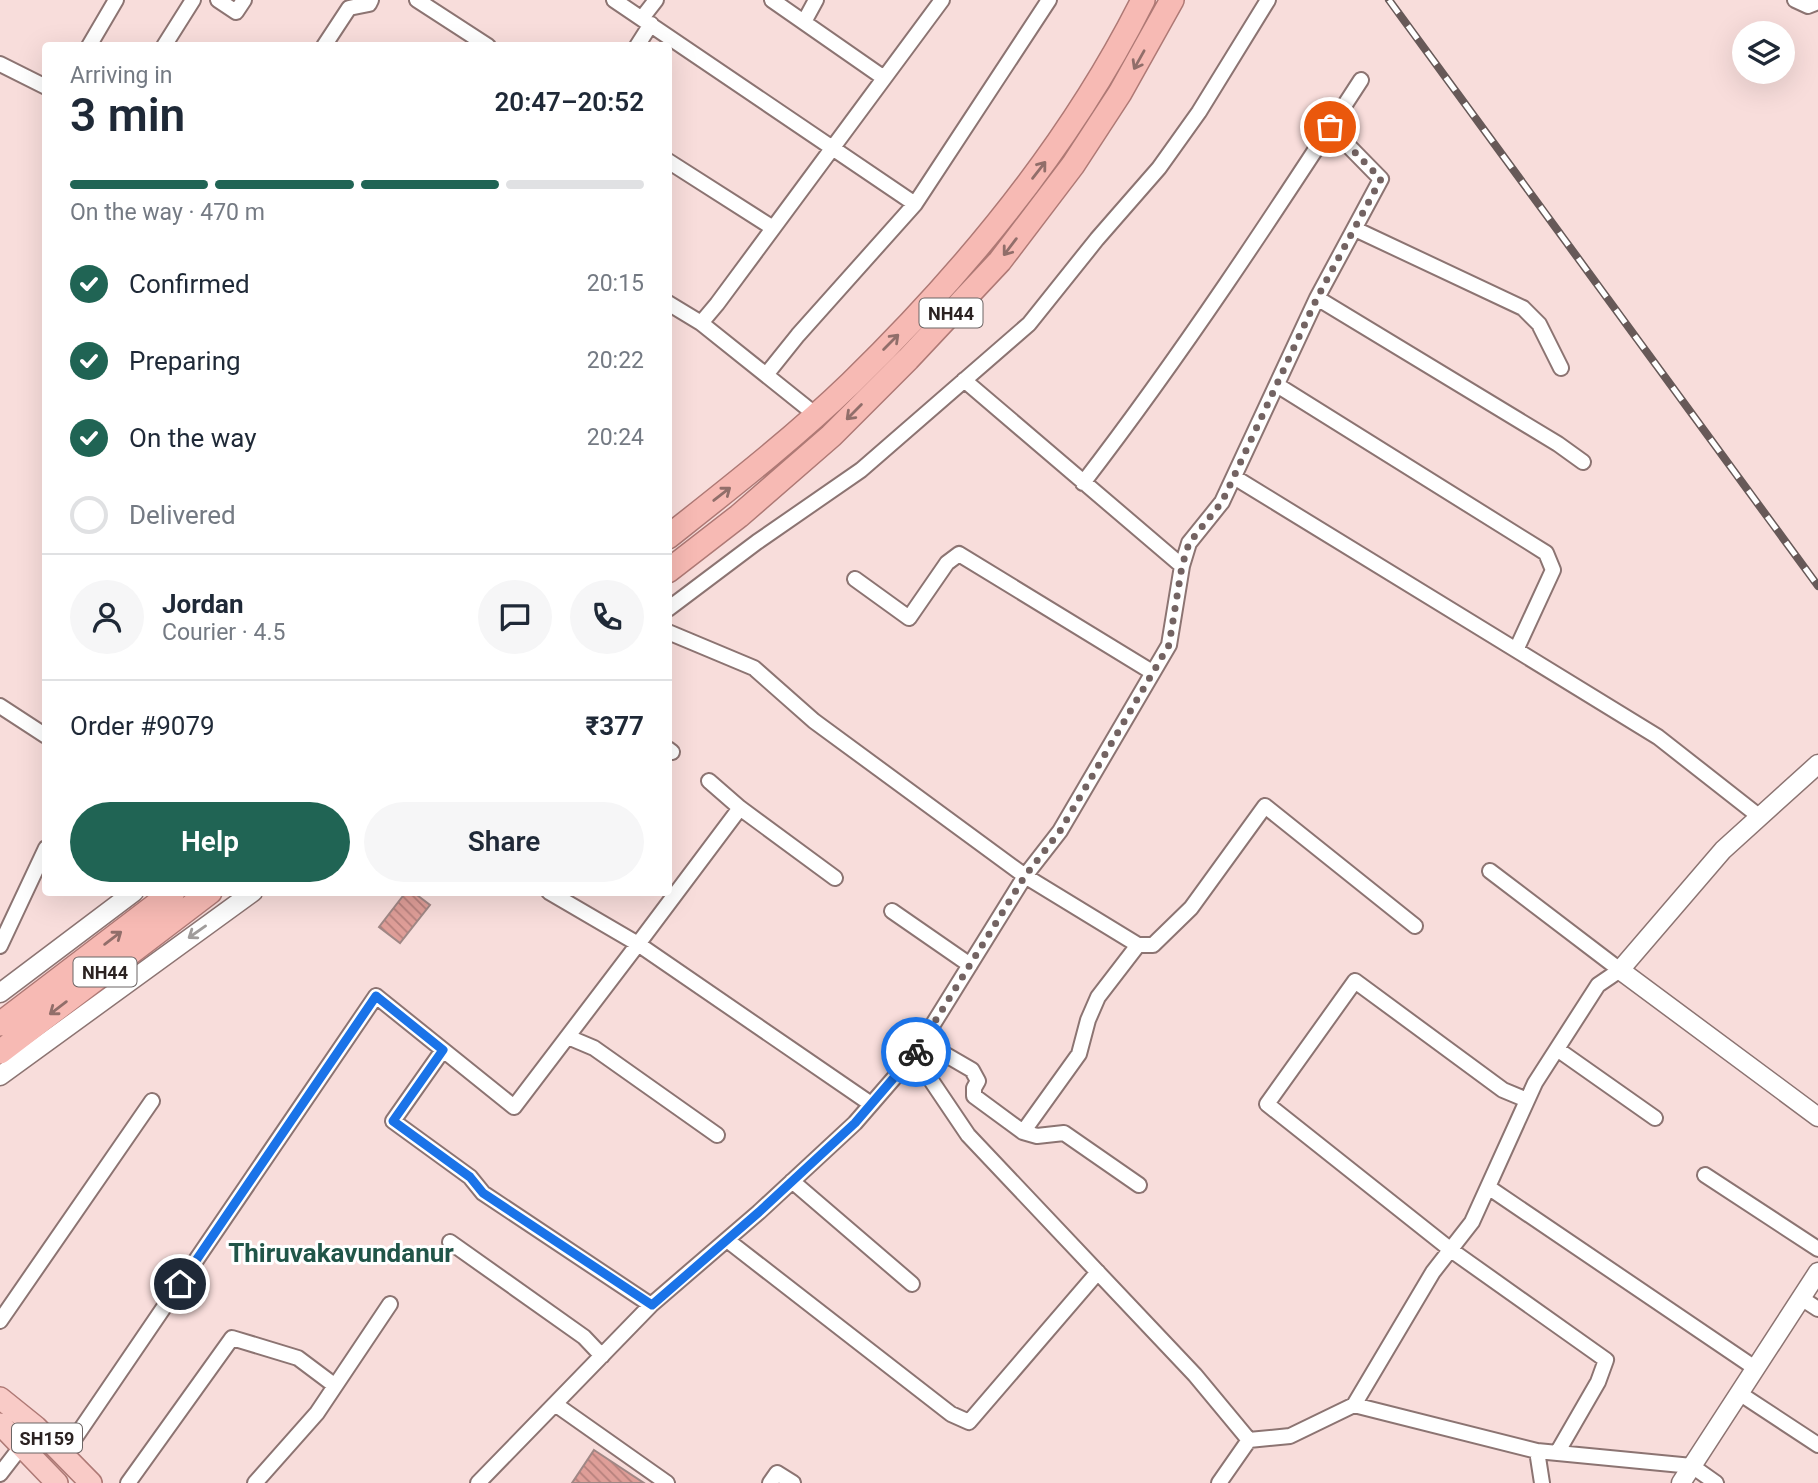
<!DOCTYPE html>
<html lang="en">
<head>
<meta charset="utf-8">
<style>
  :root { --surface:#fff; --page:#f6f6f7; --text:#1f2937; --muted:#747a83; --line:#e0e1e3; --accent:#206454 }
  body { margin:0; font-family:Roboto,sans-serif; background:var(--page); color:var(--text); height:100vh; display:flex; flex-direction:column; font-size:26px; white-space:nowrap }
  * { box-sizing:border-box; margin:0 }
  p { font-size:23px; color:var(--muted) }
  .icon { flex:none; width:38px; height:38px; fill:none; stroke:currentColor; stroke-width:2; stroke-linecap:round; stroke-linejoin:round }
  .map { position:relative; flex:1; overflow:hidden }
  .details { position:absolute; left:42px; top:42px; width:630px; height:854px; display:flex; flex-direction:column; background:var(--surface); border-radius:7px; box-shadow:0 7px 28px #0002 }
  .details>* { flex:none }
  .buttons { position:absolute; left:1732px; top:21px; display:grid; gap:14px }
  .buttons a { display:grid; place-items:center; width:63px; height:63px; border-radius:50%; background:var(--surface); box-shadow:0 7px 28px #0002; font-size:35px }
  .pin { position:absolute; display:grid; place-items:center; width:60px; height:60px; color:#fff; margin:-30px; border:4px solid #fff; border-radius:50%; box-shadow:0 2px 7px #0007 }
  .courier { position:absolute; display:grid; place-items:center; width:70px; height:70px; margin:-35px; border:5px solid #1a73e8; border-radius:50%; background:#fff; color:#222; box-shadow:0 2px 9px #0007 }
  .headline em { font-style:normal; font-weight:600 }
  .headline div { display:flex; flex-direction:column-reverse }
  .headline { display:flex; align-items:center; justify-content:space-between; height:119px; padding:0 28px }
  h1 { font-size:46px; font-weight:600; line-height:52px }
  .bar { display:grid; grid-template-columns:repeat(4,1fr); gap:10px 7px; align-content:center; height:84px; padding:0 28px }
  .bar i { height:9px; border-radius:5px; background:var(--line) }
  .bar .on { background:var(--accent) }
  .bar p { grid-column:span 4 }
  .line { display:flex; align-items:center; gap:18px; padding:0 28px; border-top:2px solid var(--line) }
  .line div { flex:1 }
  .round { display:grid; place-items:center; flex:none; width:74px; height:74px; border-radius:37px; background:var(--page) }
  ol { padding:0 28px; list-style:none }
  li { display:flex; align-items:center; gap:21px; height:77px }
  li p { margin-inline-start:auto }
  li .icon { padding:7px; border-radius:50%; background:var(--accent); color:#fff; stroke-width:4 }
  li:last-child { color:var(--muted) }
  li i { width:38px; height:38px; border:4px solid var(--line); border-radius:50% }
  .cta { display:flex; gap:14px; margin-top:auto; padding:14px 28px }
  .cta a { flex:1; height:80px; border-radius:42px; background:var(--accent); color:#fff; font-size:28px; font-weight:600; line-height:80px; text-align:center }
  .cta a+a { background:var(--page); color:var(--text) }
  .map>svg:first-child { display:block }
  .building { fill:url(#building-back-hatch); stroke:#a08785; stroke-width:2 }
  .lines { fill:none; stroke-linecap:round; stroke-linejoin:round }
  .minor-casing { stroke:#8c7472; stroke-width:18 }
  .tertiary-casing { stroke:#8c7472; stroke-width:21 }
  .primary-casing { stroke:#ae7975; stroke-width:24 }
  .trunk-casing { stroke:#ae7975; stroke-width:26 }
  .minor { stroke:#fff; stroke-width:14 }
  .tertiary { stroke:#fff; stroke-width:18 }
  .primary { stroke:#f9cbc7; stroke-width:21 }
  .trunk { stroke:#f7bab4; stroke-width:23 }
  .rail-casing { stroke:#675958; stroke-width:8 }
  .rail { stroke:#fff; stroke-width:5; stroke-dasharray:16; stroke-linecap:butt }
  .oneway { stroke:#916e6a }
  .oneway2 { stroke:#a09c9b }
  .done { stroke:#736362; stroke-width:7; stroke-dasharray:0 12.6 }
  .route { stroke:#1a73e8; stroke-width:9 }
  .labels { text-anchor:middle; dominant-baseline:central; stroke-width:6; stroke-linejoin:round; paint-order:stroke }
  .shield { fill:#fff; stroke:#6b6464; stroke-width:2 }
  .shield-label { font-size:18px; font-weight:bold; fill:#2b2221 }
  .district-label { font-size:26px; font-weight:bold; fill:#215548; stroke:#fff }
</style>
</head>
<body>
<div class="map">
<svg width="1818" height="1483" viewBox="0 0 1818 1483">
  <defs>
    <pattern id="building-back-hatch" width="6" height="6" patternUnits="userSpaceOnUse" patternTransform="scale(1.75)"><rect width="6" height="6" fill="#df9e98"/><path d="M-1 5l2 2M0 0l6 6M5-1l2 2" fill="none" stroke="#b5807c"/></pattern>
  </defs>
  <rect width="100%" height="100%" fill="#f8dddb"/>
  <!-- building -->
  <path class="building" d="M406,892H413L430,905L400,943L379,927Z
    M594,1450L644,1483H572Z"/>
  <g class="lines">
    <!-- minor casing -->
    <g class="minor-casing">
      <path id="minor" d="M218,0L236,12L244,0
        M417,0L488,46
        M614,0L915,204
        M772,0L884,78
        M1795,0L1808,6L1818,2
        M642,18L656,0
        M804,22L816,0
        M89,46L116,0
        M164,46L193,0
        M324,46L349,8L369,4L371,0
        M637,46L651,24
        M0,64L46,87
        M668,161L773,228
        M1355,229L1523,308L1539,324L1561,368
        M1317,298L1381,179L1330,127
        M668,303L701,323L717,304L942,0
        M701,323L816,415
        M766,375L798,335L915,204L1049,0
        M1277,385L1546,553L1553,570L1517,648
        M1234,477L1658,737L1760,817
        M1083,483C1183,353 1272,217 1361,80
        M1182,566L1189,543L1222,502L1317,298L1558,444L1583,462
        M855,579L909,618L947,563L959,554L1152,672
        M668,609L757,542L861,470L1029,324L1097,239L1159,168L1199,112L1268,0
        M668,632L754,668L814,721L1025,876L1138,945H1153L1191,908L1265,806L1415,926
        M0,706L46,736
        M668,749L672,752
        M709,781L740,808L835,878
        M740,808L638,944L871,1104
        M892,911L970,965
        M0,946L46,848
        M568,1037L594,1048L717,1135
        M922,1041L972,1070L978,1081L974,1088V1096L1023,1132L1079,1054L1088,1020L1098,997L1138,945
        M1557,1049L1655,1118
        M443,1050L393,1121L470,1177L483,1193L651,1305
        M914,1055L968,1135L1195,1375L1249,1440
        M1527,1100L1503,1090L1355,981L1267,1104L1451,1250L1606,1360L1598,1382L1557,1453
        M1023,1132L1037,1136L1064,1133L1139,1185
        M1705,1175L1818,1249
        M792,1181L912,1284
        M1488,1187L1755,1368
        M727,1240L951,1414L969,1422L1098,1272
        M450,1242L584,1337L602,1356
        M1801,1298L1818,1309
        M0,1321L152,1101
        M1739,1393L1818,1445
        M555,1404L667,1483
        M1354,1405L1433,1272L1472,1222L1535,1083L1598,985L1620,970L1490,871
        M1537,1451L1542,1483
        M64,1454L376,996L514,1107L638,944L549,892
        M0,1474L27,1439
        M128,1483L232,1338L298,1358L334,1385
        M255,1483L317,1413L390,1304
        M478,1483L651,1305L759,1212L855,1123L914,1055L1025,876L1060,831L1169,645L1182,566L964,380
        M770,1483L777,1473L793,1483
        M1219,1483L1249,1440L1290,1436L1354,1405L1537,1451L1692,1466L1716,1483"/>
    </g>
    <!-- tertiary casing -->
    <g class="tertiary-casing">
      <path id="tertiary" d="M1818,764L1723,850L1620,970L1818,1117
        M0,993L134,892
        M0,1076L253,892
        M1681,1483L1818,1272"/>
    </g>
    <!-- primary casing -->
    <g class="primary-casing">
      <path id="primary" d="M0,1398L36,1427L91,1483
        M0,1424L57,1483"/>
    </g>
    <!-- trunk casing -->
    <g class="trunk-casing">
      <path id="trunk" d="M668,537C731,487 794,438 851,383C966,271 1071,144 1143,0
        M668,571L739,516L831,436L908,359L1000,261L1073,165L1120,93L1172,0
        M0,1024L173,892
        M0,1052L210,892"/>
    </g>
    <!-- minor -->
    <use href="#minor" class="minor"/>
    <!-- tertiary -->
    <use href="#tertiary" class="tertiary"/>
    <!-- primary -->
    <use href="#primary" class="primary"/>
    <!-- trunk -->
    <use href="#trunk" class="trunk"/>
    <!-- rail casing -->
    <g class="rail-casing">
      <path id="rail" d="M1389,0L1818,586"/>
    </g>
    <!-- rail -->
    <use href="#rail" class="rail"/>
  </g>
  <!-- one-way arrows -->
  <defs><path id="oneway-shaft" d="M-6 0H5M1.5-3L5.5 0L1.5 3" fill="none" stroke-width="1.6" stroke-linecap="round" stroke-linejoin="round" transform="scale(1.75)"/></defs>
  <g class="oneway">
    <use href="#oneway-shaft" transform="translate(1139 60) rotate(119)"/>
    <use href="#oneway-shaft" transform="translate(1039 170) rotate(-52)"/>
    <use href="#oneway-shaft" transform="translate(1010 247) rotate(127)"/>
    <use href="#oneway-shaft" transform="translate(891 342) rotate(-45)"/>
    <use href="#oneway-shaft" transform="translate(854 412) rotate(135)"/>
    <use href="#oneway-shaft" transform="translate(722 494) rotate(-38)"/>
    <use href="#oneway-shaft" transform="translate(113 938) rotate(-37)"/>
    <use href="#oneway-shaft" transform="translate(58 1008) rotate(143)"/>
  </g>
  <use class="oneway2" href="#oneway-shaft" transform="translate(197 932) rotate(145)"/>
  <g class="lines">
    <!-- done -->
    <path class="done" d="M916,1052L1025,876L1060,831L1169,645L1182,566L1189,543L1222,502L1317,298L1381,179L1330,127"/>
    <!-- route -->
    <path class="route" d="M180,1284L376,996L443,1050L393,1121L470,1177L483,1193L652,1305L759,1212L855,1123L916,1052"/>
  </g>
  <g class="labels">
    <!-- shield labels -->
    <g class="shield">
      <rect x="919.5" y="298.5" width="63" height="29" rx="5"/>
      <rect x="73.5" y="957.5" width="63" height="29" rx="5"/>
      <rect x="12" y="1423.5" width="70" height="29" rx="5"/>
    </g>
    <g class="shield-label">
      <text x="951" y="313">NH44</text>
      <text x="105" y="972">NH44</text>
      <text x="47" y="1438">SH159</text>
    </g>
    <!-- district labels -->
    <g class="district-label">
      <text x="341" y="1253">Thiruvakavundanur</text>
    </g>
  </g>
</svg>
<div class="buttons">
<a><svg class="icon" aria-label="layers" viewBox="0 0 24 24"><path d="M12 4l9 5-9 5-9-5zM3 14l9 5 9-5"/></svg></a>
</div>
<div class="pin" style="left:1330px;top:127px;background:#ea580c"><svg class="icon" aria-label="bag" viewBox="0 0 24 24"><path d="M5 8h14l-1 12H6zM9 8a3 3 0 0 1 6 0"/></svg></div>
<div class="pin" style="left:180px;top:1284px;background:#1f2937"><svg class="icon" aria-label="home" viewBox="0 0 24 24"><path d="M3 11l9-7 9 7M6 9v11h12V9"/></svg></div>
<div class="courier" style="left:916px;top:1052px"><svg class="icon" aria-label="bike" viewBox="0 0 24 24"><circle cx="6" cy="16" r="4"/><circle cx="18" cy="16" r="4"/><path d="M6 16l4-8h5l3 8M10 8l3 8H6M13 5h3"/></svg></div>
<section class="details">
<div class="headline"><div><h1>3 min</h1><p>Arriving in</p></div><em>20:47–20:52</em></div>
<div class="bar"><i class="on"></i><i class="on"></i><i class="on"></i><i></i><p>On the way · 470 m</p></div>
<ol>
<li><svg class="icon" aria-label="check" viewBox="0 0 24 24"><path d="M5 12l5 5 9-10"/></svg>Confirmed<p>20:15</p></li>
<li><svg class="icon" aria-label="check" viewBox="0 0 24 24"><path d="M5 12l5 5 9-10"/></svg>Preparing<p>20:22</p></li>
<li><svg class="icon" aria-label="check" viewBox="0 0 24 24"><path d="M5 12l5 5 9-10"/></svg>On the way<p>20:24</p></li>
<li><i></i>Delivered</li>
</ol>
<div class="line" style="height:126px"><a class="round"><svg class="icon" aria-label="person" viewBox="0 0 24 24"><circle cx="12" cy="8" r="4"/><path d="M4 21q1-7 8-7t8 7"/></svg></a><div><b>Jordan</b><p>Courier · 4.5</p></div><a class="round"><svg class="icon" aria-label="chat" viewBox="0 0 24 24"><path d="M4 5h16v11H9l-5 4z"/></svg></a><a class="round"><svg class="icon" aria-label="phone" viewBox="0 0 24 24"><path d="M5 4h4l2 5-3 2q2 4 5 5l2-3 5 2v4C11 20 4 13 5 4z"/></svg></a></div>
<div class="line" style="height:91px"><div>Order #9079</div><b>₹377</b></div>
<div class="cta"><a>Help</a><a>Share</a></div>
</section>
</div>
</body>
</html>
